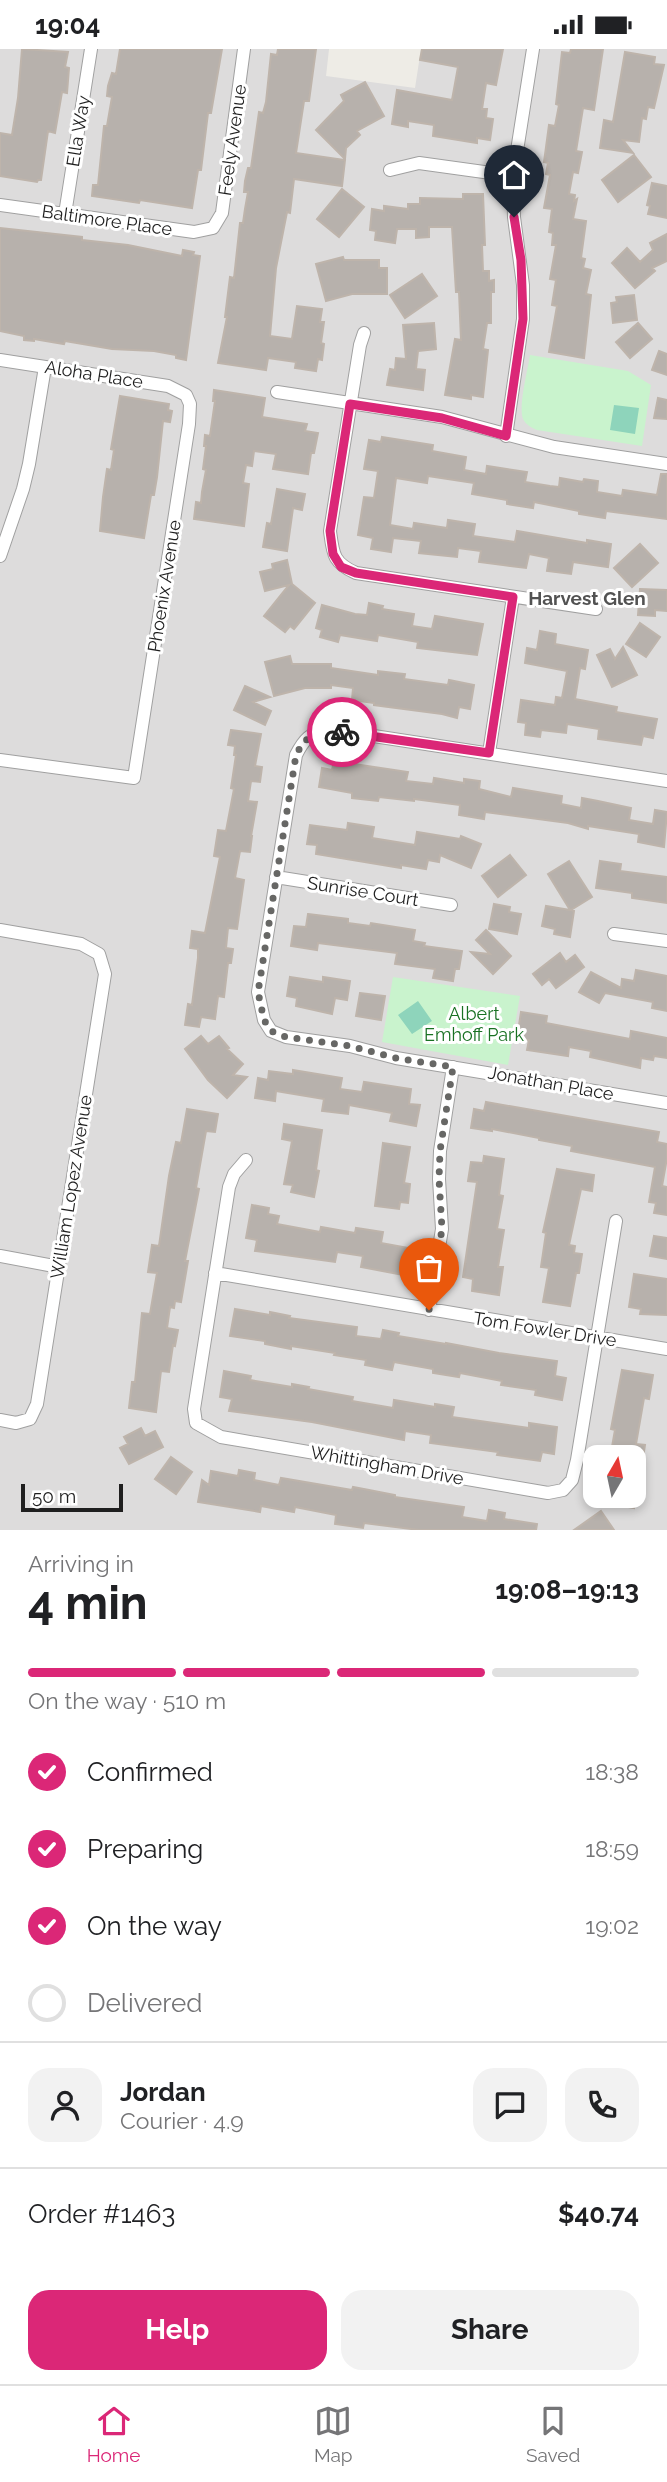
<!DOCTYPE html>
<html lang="en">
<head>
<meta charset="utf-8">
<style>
  :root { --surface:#fff; --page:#f2f2f2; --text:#202124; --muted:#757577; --line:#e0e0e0; --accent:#db2777 }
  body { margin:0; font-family:Raleway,sans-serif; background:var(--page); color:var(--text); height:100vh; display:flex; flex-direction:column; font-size:26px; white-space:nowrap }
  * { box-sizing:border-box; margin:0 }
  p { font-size:23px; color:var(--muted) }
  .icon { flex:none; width:38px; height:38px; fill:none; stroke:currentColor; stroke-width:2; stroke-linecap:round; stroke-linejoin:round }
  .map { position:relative; height:1481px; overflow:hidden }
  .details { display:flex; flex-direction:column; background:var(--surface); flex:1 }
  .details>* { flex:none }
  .needle { width:46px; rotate:9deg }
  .controls { position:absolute; left:583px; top:1396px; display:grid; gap:14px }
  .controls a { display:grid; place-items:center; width:63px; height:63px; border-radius:14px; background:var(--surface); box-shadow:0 4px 10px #0003; font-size:35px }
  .scale { position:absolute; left:21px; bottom:18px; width:102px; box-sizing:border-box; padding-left:7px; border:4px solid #1f1f1f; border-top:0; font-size:19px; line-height:24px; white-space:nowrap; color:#1f1f1f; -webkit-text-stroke:5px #fff; paint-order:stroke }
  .pin { position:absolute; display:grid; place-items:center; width:60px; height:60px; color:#fff; margin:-72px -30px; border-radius:50% 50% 50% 0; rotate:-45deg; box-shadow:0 0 7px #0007 }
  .pin .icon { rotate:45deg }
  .courier { position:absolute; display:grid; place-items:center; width:70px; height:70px; margin:-35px; border:5px solid #db2777; border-radius:50%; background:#fff; color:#222; box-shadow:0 2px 9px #0007 }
  .headline em { font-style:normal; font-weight:700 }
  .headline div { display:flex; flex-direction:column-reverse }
  .headline { display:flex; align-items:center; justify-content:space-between; height:119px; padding:0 28px }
  h1 { font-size:46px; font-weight:700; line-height:52px }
  .bar { display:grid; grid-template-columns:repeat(4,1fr); gap:10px 7px; align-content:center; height:84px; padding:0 28px }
  .bar i { height:9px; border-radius:5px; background:var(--line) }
  .bar .current { background:var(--accent) }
  .bar p { grid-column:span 4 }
  .line { display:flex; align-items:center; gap:18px; padding:0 28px; border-top:2px solid var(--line) }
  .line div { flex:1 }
  .round { display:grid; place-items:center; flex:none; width:74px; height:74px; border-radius:21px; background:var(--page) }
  ol { padding:0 28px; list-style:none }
  li { display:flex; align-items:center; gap:21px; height:77px }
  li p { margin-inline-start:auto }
  li .icon { padding:7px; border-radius:50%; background:var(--accent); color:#fff; stroke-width:4 }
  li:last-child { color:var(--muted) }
  li i { width:38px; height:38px; border:4px solid var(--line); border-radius:50% }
  .action { display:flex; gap:14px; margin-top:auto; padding:14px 28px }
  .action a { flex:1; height:80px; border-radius:21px; background:var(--accent); color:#fff; font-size:28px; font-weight:700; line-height:80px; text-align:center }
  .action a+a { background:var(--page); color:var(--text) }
  .status { display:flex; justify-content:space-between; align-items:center; height:49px; padding:0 35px; background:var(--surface); direction:ltr }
  .status svg { height:19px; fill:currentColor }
  .tabs { display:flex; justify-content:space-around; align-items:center; height:98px; border-top:2px solid var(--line); background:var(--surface); font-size:19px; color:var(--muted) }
  .tabs a { display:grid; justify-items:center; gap:4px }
  .tabs .current { color:var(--accent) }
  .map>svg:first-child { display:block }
  .residential { fill:#dddcdc; fill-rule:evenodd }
  .park { fill:#c9f3cd }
  .pitch { fill:#8ed4bb }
  .building { fill:#b7b1ac; stroke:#beb4ab; stroke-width:2 }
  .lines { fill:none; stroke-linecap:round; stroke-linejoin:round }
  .minor-casing { stroke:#a0a0a0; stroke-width:14 }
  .minor { stroke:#fff; stroke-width:12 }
  .done { stroke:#676765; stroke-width:7; stroke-dasharray:0 12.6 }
  .route { stroke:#db2777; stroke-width:9 }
  .labels { text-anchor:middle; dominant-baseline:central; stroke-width:6; stroke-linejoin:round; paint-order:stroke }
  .street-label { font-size:18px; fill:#1f1f1f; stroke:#fff }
  .park-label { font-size:18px; fill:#197123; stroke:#fff }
  .neighbourhood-label { font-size:19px; font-weight:bold; fill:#525252; stroke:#fff }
</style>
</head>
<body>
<div class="status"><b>19:04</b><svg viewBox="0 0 49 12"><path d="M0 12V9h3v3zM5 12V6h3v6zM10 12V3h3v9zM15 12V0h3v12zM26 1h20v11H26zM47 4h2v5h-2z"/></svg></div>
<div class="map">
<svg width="667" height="1481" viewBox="0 0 667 1481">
  <rect width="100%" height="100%" fill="#eeece6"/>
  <!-- residential -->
  <path class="residential" d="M0,0H329L326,27L415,39L421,0H667V1481H0ZM595,1409H634V1447H595Z"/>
  <!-- park -->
  <path class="park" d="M530,306L628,322L651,336L642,397L537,381C532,379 526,376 523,370C518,358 528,320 530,306Z
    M393,928L520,947L508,1016L382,993Z"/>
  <!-- pitch -->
  <path class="pitch" d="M614,356L639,359L635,385L610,381Z
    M418,952L432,972L412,985L398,966Z"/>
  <!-- building -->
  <path class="building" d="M22,0L68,3L65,18L69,19L67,44L62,43L55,84L48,82L41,131H38L37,133L0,127V84L12,86L18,49Z
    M120,0H222L211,64H208L201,121H198L192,159L140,151L139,154L92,147L93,136H98L104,77H107L112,48L107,47L108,37L112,24L116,25Z
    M278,0H316L309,52H304L296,104L345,111L342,137L294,130L290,164L287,163L276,219L270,287L292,290L297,257L322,260L320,273H324L321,294L324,295L322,311L318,310L316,322L295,319L296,313L268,309L266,321L218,314L227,268H225L230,228L234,229L240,174H243L245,160L248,143H244L245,132L248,119H251L259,63L263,64L266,53L271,5L277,6Z
    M422,0H503L496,36L486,34L482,60H487L486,69L493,70L490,91L477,89V94L433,87L434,76L408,72V78L392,75L397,41L452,51L458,18L420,11Z
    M571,0H603L594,61L583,59L576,102L582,103L578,124L573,123L569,145L575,146L574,152L577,150L573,170L586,172L581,209L585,210L583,219L591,221L586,245L591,246L584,309L549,303L557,257L552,256L556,231L550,230L556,196H552L553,184L549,183L552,160L544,159L550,126L546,125L548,114L544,113L549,76L555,77L559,56L556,55L562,3L570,4Z
    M625,3L655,8L654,15L664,16L654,59L648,58L646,70L642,69L639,93L623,91L633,104L600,99L604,71L613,73Z
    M365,33L384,67L357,82L360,86L346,99L345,110L316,81L344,52L341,46Z
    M634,106L651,128L618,153L602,131Z
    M652,134L667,137V169L648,165L650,157L647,156Z
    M342,140L364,158L339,188L317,170Z
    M463,145H483L485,196H482L483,222H489V232L494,231V243H491V274H487L483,300L488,301L483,348L471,346V350L445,346L455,290L461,291L459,243H456L452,178H429V188L416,189V180H397L395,194L375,191L376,182L370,181L372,160L384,162V157L408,160V155H420V149L463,150Z
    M0,179L82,188V191L128,196L182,207L183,201L194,203L193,206L200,207L186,311L176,309V306L154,302L112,300L65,292L64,295L34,290V292L24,291V287L0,282Z
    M667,185V212L652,219L655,222L635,239L612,214L627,199L640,213L653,201L650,194Z
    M343,208L344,211H379V219H387V245H352L326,252L316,215Z
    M422,225L437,247L405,269L390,246Z
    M634,246L637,271L613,274L611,254L617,253L616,248Z
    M434,274L436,300L418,302L416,320L425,321L423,341L387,336L390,320L395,321L396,309L406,310L403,276Z
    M638,274L652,290L630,309L616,293Z
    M659,302L667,305V326L652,321Z
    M214,341L265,349L262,368L307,375L305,382L318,384L314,404H311L308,425L273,420L276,405L254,402L252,417L246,416L243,434L249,435L244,477L194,470L196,453L201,454L202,443L206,421L203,420L206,397H204L205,386L210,387L215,352H213Z
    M120,347L169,355L168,361L172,362L170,373L163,372L157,428L154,446H151L144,489L100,482L103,448L107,420L111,421L114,401L111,400Z
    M658,349L667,351V370L654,369Z
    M382,388L433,396L432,402L466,408L464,421L486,425L487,417L527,423L525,433L550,437L559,438L560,429L583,433L584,430L598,432L597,443L622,447L623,441L657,446L661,425H667V470L606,462L605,469L579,465V462L534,453L533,459L507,455V451L472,445L474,434L428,427L427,434L396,429L390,476L413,480L414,474L447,479L448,471L475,475L473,487L515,493L517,482L587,494V491L611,495L608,518L573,513L571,525L547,522L549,509L529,505L526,519L503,516L479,513L481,502L458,499L457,508L419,504L421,492L393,489L391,503L371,500L373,489L358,486L364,448L374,449L378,422L364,420L369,391L381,393Z
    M277,440L305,445L302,461L293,459L287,502L263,498L267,474L271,475Z
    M640,495L658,514L632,538L614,519Z
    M287,511L292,535L315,554L294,580L290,577L285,583L264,567L289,536L265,542L260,523L273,520L272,515Z
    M640,540L667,541V562L655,561V567L638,566Z
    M369,554L383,557L382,560L414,565L412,577L432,580L435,567L483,575L477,606L417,599L418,593L378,586L377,592L340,586L338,593L320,588L322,581L316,579L322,556L355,565L367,566Z
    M640,574L660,588L646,608L626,595Z
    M540,582L556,585L555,595L588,601L585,620L580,619L575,650L617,658L616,663L657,670L653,689L643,687L641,696L598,690L599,680L567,675L566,684L541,681L540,688L525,686L526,674L518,673L521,651L555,656L556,648L562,649L567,622L525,614L527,599L537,601Z
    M623,598L637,626L612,638L597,606L610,600L615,610Z
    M290,607L292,615H331V619L378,626V622L405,625L404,630L448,636L449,631L474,636L470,660L459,658L457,669L442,665L374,656V654L352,651L353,639L331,636V639H305L274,647L265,613Z
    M245,637L270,648L253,653L271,662L265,676L234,661Z
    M231,681L261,685L255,717L262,718L260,733L251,732L248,752L257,753L251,787H252L250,803L240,802L235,829L244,831L237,880L228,879L226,899L233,900L231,914H228L224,948L218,947L215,970L201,968L199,978L185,976L188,955L192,956L198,909V900L190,899L192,882L205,884L220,808L214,807L218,781L226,782L234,740L231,739L236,706H234L235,697L228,696Z
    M334,712L408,723L406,732L433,735L434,729L464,734V730L480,732L479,740L511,748L513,739L562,747L561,755L581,759L582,749L598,752L631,759L629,771L653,775L655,761L667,763L664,798L638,793L639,785L588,777V780L568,774L485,763L484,770L459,766L460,756L414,750V752L379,748L378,752L352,749V744L319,738L322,719L332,721Z
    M348,774L374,778L372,789L415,796L417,783L460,790L461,787L481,795L471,819L440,806L439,813L428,811L426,820L401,816V819L316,805L317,796L307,795L310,776L347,781Z
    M510,806L526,826L498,848L482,827Z
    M569,812L592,848L571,861L574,862L570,888L554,885L555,880L542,877L546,857L570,861L548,825Z
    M600,812L621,815L620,822L667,828V854L632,849V844L596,839Z
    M494,855L510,858L509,863L521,865L517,885L489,880Z
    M308,865L348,870V874L370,877L371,874L415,881L413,892L425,894L424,897L462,902L459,920H455L453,932L433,929L435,920L395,915L397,904L318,894L317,901L291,897L294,877L306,878Z
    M486,881L511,907L493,925L471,903L490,905L476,891Z
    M560,904L566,913L575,906L584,918L556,939L549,930L542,936L533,925Z
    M636,921L667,927V962L652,959L653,953L605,944L599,954L579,943L591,923L621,939L622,930L634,932Z
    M290,928L323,933V928L350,932L347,951L335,949L332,965L296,957L297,949L287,947Z
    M360,944L385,947L381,971L356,967Z
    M521,963L547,967L546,974L630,990L631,982L667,989V1009L654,1007L653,1011L641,1009L640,1019L590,1008L591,1002L569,998L568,1007L527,1001L529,991L517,989Z
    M201,987L208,995L219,987L229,999L227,1000L243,1015L233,1026L247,1028L227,1049L208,1031L185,1000Z
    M293,1021L342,1029L340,1040L362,1043L364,1033L411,1040L409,1055L420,1056L416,1077L390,1072L392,1064L349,1056L348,1065L322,1062L324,1050L276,1042L275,1052L255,1049L258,1029L268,1031L269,1022L293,1025Z
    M486,1053L659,1083L657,1093L667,1095V1109L662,1137L667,1138V1166L654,1164L656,1154L649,1153L655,1118L571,1102L572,1097L539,1091V1089L492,1080V1082L471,1079L474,1060L484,1062Z
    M187,1060L218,1065L215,1083L206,1082L196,1139L199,1140L185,1212H188L181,1253L175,1252L174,1259L170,1258L167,1279L178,1281L175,1297L173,1296L169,1323L161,1322L156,1363L129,1359L132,1333H135L142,1264L150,1265L157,1224L148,1223L152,1196L159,1197L169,1127L176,1093L181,1094Z
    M284,1075L322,1081L316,1121L319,1122L314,1148L291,1143L293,1136L284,1135L292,1092L282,1090Z
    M383,1094L410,1098L404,1134L410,1135L408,1154L400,1153L399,1160L375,1157Z
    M484,1107L504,1110L499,1146L503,1147L497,1180L504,1181L498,1218H503L499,1246L472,1242L473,1230L463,1228L477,1133L468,1132L471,1113L483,1114Z
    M557,1120L594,1126L592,1142L581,1140L569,1196L575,1197L574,1204L582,1205L579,1224H576L570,1257L543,1253L549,1219L541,1218L546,1184L543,1183Z
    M252,1156L269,1159L268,1165L279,1167L277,1175L320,1183L321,1178L355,1184L356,1179L383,1183L381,1194L414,1200L409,1227L361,1218L363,1207L337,1203L335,1213L255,1202L257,1191L246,1189Z
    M654,1187L667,1189V1210L650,1207Z
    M634,1225L667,1230V1266L640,1265L641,1260L629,1258Z
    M235,1260L270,1266V1263L290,1267L289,1269L357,1278L356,1287L381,1290L383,1281L399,1284L398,1287L446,1295V1294L499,1304L557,1312L555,1327L566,1329L562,1351L535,1346L536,1341L501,1336L502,1332L460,1324L459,1328L433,1324V1320L394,1313L392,1321L365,1316L366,1311L334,1306L335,1304L291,1297V1300L265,1295V1292L230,1287Z
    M622,1321L653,1326L649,1350L644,1349L636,1395L645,1396L643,1409H610L615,1381L611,1380Z
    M224,1322L251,1327L250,1331L292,1338V1335L309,1338L308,1340L353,1348L352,1352L393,1359L394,1351L435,1358V1355L454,1358L452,1368L529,1379V1374L557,1378L554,1405L542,1403L540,1412L497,1406L498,1403L430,1394L431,1386L405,1382L404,1391L312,1373L229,1362L232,1350L220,1348Z
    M141,1379L145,1387L155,1382L163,1398L129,1415L120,1399L128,1395L124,1388Z
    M171,1408L192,1423L176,1445L155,1430Z
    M239,1421L255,1424L254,1431L279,1436L281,1429L352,1441L353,1438L369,1441L395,1446V1448L464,1458L462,1468L487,1472L489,1461L505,1464L504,1470L537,1475L536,1481H419L364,1474L363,1479L335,1475L336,1466L295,1458L294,1463L261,1457L260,1463L198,1453L202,1431L209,1436L211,1422L238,1427Z
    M602,1447H636L634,1459L601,1453Z
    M601,1462L614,1481H574Z"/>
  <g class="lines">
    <!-- minor casing -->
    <g class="minor-casing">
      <path id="minor" d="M390,121L419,114L513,127
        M0,156L194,183L213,179L222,164L244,0
        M65,165L91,0
        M364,284L360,296L330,482C333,505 333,514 356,524L596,560
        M0,311L168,337L186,346L190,355L189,375L134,729L0,711
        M277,343L442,368L554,398L667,415
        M506,387L523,270V236L514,168L513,127L533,0
        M0,507L23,440L29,415L45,318
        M489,704L513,548
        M667,732L328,680C310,684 304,690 296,706L258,943L264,971L271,982L286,988L350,997L396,1009L667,1054
        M276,828L451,856
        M0,881L81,895L99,905L105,925L37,1355L30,1370L16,1374L0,1371
        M614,885L667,892
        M246,1111L234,1125L229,1138L197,1341L194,1360L196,1374L221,1388L548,1444L563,1441L572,1431L577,1411L616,1172
        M0,1207L59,1218
        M215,1224L667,1300
        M429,1261L442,1180L439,1130L440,1102L453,1018"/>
    </g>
    <!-- minor -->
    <use href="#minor" class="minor"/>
  </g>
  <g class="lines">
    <!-- done -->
    <path class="done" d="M342,683C318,679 307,685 296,706L258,943L264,971L271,982L286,988L350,997L396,1009L453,1018L440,1102L439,1130L442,1180L429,1261"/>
    <!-- route -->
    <path class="route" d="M342,683L489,704L513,548L356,524L341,518L333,505L330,482L350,355L442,369L506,387L523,270L521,211L514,168"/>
  </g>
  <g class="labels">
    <!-- street labels -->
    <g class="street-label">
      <text transform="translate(78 82) rotate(-81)">Ella Way</text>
      <text transform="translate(232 91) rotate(-82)">Feely Avenue</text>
      <text transform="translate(107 171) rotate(8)">Baltimore Place</text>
      <text transform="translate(94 325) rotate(9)">Aloha Place</text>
      <text transform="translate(164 537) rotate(-81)">Phoenix Avenue</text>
      <text transform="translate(363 842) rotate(9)">Sunrise Court</text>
      <text transform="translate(551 1034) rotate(10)">Jonathan Place</text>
      <text transform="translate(71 1138) rotate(-81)">William Lopez Avenue</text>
      <text transform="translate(545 1280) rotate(9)">Tom Fowler Drive</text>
      <text transform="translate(387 1416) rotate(10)">Whittingham Drive</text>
    </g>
    <!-- park labels -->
    <g class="park-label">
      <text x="474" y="964">Albert<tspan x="474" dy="21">Emhoff Park</tspan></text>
    </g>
    <!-- neighbourhood labels -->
    <g class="neighbourhood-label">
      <text x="587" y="549">Harvest Glen</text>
    </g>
  </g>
</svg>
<div class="controls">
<a><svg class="needle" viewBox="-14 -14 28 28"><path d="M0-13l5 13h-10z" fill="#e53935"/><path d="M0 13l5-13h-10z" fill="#757577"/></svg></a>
</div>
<div class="scale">50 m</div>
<div class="pin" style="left:429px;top:1261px;background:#ea580c"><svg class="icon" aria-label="bag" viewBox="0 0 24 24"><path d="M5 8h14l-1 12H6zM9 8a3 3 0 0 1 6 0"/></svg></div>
<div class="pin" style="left:514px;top:168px;background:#1f2937"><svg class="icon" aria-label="home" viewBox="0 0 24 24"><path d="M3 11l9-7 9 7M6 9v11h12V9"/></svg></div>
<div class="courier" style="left:342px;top:683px"><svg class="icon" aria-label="bike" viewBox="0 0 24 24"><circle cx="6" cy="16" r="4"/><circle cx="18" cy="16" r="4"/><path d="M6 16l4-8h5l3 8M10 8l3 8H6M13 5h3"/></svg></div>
</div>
<section class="details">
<div class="headline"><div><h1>4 min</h1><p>Arriving in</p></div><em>19:08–19:13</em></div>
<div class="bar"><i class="current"></i><i class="current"></i><i class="current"></i><i></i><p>On the way · 510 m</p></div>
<ol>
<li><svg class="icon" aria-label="check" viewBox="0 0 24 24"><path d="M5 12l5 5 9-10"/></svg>Confirmed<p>18:38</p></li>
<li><svg class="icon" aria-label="check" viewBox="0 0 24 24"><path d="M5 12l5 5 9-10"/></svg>Preparing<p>18:59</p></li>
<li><svg class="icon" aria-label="check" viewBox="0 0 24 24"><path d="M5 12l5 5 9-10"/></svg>On the way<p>19:02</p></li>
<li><i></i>Delivered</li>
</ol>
<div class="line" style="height:126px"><a class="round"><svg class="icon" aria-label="person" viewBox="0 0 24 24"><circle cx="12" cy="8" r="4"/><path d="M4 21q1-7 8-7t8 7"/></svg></a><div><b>Jordan</b><p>Courier · 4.9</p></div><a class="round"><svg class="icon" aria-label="chat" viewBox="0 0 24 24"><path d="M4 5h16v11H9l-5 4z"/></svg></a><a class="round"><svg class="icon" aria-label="phone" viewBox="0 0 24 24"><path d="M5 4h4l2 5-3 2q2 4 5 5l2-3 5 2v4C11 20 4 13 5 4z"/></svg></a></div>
<div class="line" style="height:91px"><div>Order #1463</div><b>$40.74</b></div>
<div class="action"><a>Help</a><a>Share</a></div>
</section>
<nav class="tabs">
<a class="current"><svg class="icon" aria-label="home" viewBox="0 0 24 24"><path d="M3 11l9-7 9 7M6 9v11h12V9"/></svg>Home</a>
<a><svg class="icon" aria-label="map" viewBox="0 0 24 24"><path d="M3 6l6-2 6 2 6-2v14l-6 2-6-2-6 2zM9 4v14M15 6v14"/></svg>Map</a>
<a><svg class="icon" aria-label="saved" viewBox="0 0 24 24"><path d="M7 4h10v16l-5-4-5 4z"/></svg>Saved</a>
</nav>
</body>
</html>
